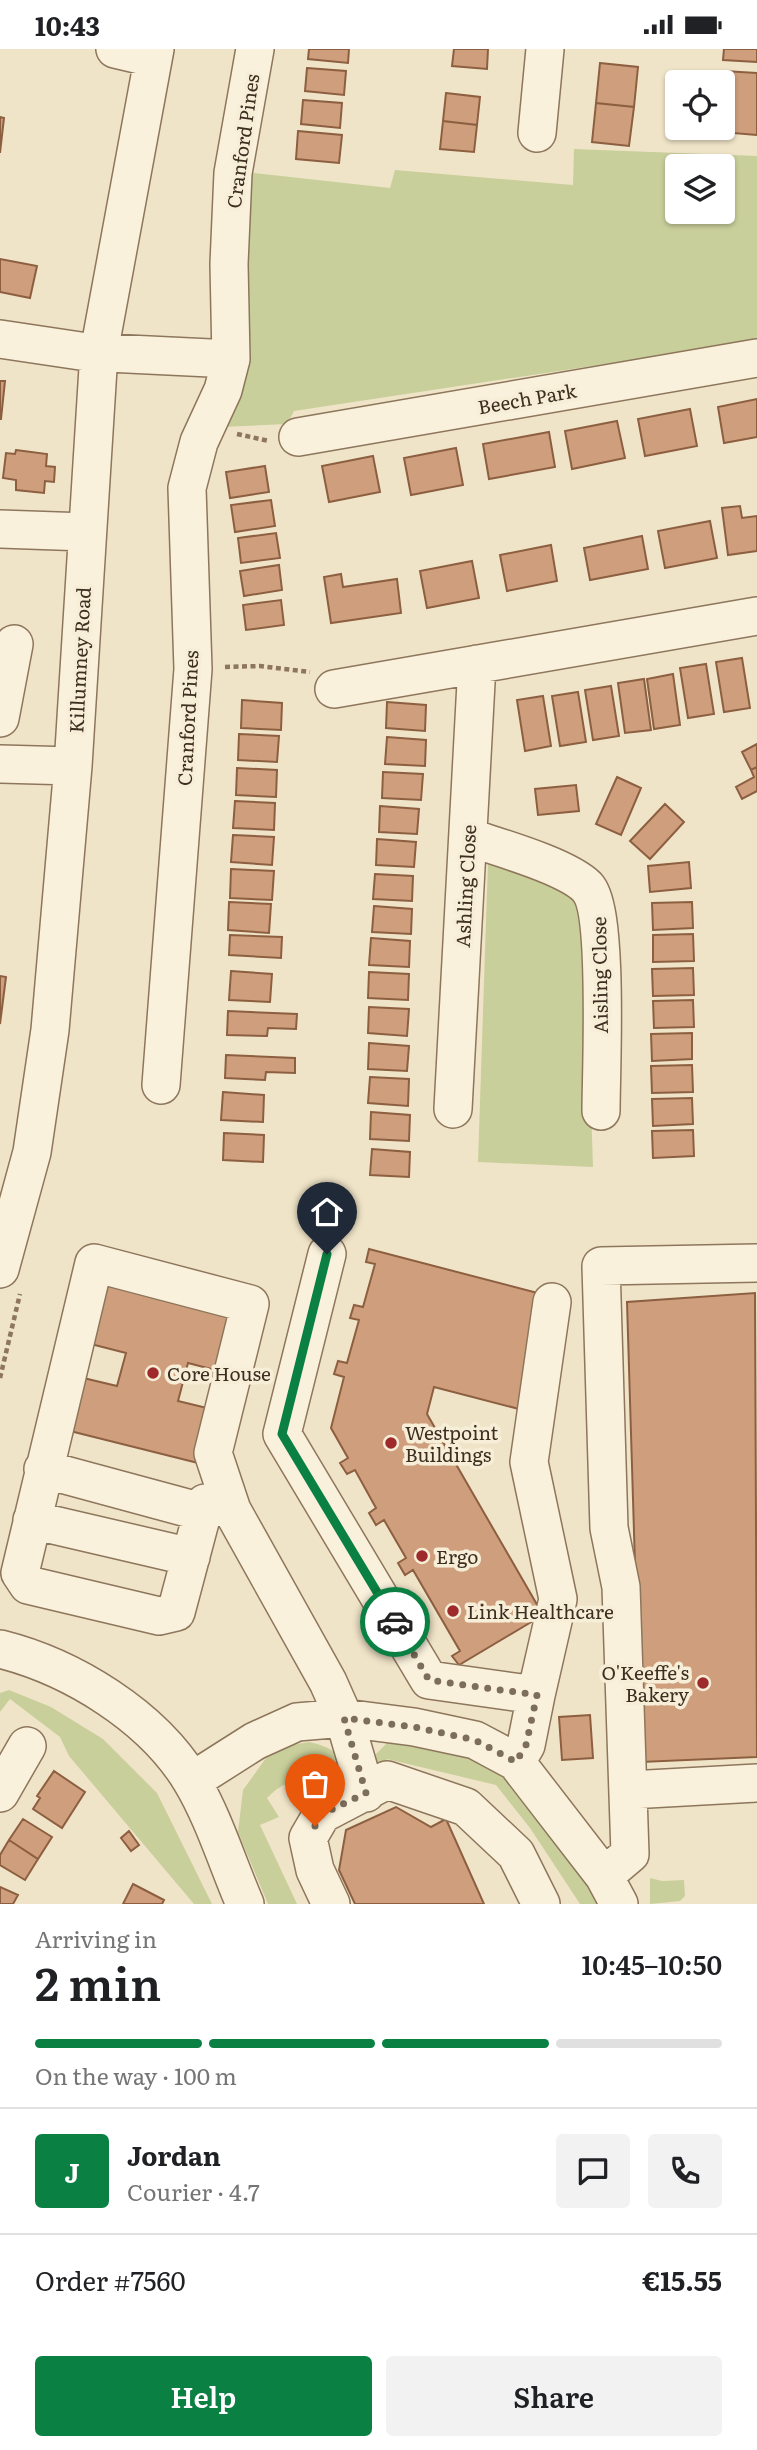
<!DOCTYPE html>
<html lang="en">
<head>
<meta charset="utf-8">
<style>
  :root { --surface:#fff; --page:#f2f2f2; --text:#202124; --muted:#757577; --line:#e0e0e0; --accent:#0b8043 }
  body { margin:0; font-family:Literata,serif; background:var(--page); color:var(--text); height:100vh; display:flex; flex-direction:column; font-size:26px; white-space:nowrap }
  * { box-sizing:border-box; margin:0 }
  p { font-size:23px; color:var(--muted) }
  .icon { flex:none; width:38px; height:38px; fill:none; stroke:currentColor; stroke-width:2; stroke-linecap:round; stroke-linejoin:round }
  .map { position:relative; height:1855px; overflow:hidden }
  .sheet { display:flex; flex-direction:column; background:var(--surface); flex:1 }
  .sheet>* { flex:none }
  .buttons { position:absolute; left:665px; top:21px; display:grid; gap:14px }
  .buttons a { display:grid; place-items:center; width:70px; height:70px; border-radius:7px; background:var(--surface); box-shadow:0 2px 5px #0004; font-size:35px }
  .pin { position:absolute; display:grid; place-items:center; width:60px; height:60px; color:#fff; margin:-72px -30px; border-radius:50% 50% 50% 0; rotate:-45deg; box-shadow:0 0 7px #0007 }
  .pin .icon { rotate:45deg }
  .courier { position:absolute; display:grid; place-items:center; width:70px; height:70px; margin:-35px; border:5px solid #0b8043; border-radius:50%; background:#fff; color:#222; box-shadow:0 2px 9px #0007 }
  .summary em { font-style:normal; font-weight:600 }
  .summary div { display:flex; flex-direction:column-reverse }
  .summary { display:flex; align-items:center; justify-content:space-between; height:119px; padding:0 35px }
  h1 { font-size:46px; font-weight:600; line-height:52px }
  .bar { display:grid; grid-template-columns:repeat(4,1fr); gap:10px 7px; align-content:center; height:84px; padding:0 35px }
  .bar i { height:9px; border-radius:5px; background:var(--line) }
  .bar .on { background:var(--accent) }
  .bar p { grid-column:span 4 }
  .line { display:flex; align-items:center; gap:18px; padding:0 35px; border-top:2px solid var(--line) }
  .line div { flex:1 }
  .round { display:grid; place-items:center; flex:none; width:74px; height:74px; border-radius:7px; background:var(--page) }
  .button { display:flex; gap:14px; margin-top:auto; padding:14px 35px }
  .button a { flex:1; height:80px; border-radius:7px; background:var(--accent); color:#fff; font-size:28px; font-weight:600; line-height:80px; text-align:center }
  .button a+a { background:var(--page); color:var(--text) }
  .status { display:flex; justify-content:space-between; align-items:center; height:49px; padding:0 35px; background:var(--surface); direction:ltr }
  .status svg { height:19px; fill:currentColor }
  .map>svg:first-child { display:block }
  .green { fill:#c9cf9b; fill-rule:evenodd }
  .building { fill:#cf9f7d; stroke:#8d5f41; stroke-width:2 }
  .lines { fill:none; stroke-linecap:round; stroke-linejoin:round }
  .minor-casing { stroke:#8d765c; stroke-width:40 }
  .path { stroke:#8d765c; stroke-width:4.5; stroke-dasharray:5 3.5; stroke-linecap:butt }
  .minor { stroke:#faf1dc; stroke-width:37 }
  .done { stroke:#7c6e5b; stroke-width:7; stroke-dasharray:0 12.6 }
  .route { stroke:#0b8043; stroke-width:9 }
  .poi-dot { fill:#9e2a2b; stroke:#f7eed8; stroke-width:2.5 }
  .labels { text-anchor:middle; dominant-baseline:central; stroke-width:7; stroke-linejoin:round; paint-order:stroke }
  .street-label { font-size:19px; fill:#3d2e20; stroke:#f7eed8 }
  .poi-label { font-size:19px; fill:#3d2e20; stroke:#f7eed8; text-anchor:start }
</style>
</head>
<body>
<div class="status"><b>10:43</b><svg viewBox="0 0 49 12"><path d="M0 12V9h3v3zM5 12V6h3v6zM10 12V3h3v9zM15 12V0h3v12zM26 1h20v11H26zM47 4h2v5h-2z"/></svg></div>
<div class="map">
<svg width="757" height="1855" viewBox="0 0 757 1855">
  <rect width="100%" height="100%" fill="#f0e4c8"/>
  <!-- green -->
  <path class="green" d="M574,100L757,107V292L294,362L287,375L222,378L246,123L390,139L395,121L573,136ZM677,117H723V163H677Z
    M488,812L566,838L585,869L593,1118L478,1113Z
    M9,1641L51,1658L103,1690L157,1744L212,1855H194L69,1707L60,1688L10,1650L0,1663V1644Z
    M390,1691L450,1700L506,1724L569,1807L600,1855H580L530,1779L496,1736L387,1710L385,1723L375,1719V1706Z
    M309,1693C335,1699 344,1706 342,1732C311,1726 290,1726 267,1749L279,1768L260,1776L297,1855H268L238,1783L243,1741L266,1709L287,1697Z
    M650,1829L662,1832L684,1831L685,1847L680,1852L650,1855Z"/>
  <!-- building -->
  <path class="building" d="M309,0H349L348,14L308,10Z
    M454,0H488L487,20L452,17Z
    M724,0H757V13L723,11Z
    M600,14L638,18L634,58L596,54Z
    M307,19L346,22L344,46L305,42Z
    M724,22L757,24V86L720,83L723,79Z
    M446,44L480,48L477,76L443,72Z
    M303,51L342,54L340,79L301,75Z
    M596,54L634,58L629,97L592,93Z
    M0,68L4,69L0,104Z
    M443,72L477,76L474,103L440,100Z
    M298,82L342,86L339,114L296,110Z
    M0,210L37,217L30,249L0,243Z
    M0,332H5L1,370H0Z
    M757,350V388L724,394L718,358Z
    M690,360L697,397L645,407L638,370Z
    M617,372L625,409L572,420L565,382Z
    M549,383L555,418L489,430L483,395Z
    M456,399L463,436L411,446L404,409Z
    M16,401L47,405L46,417L55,418L54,433L45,432L44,444L16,441V431L3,429L6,404L15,405Z
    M373,407L380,443L329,453L322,417Z
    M265,417L269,443L230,449L226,423Z
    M271,451L275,477L235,483L231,456Z
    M740,457L742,469L757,467V502L728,506L722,459Z
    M710,472L717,509L665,519L658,482Z
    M276,484L280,509L241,514L238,489Z
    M642,487L648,520L590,531L584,499Z
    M551,496L557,532L507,542L500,506Z
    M472,512L479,549L427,559L420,522Z
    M279,516L282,541L244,547L240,522Z
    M341,525L343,538L397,530L401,564L331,574L324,528Z
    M281,551L284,576L246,581L243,556Z
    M742,609L750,659L724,663L716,613Z
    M706,615L714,665L688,669L680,619Z
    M673,625L680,676L654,680L647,630Z
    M644,630L651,681L625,684L618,634Z
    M611,637L619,687L593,691L585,641Z
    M578,643L586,693L560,697L552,647Z
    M543,647L551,697L525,702L517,651Z
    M242,651L282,654L281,681L241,679Z
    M387,653L426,656L425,682L386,679Z
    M239,685L279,687L277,713L238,711Z
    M387,688L426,691L425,717L385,715Z
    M757,695V718L751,721L742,703Z
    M757,718V742L742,750L736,738L754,728L751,721Z
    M237,719L277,721L276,748L236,746Z
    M383,723L423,725L421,751L382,749Z
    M617,728L641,739L621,786L596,775Z
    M576,736L579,762L538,766L535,740Z
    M235,752L275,754L274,781L233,779Z
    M665,755L684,773L650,810L630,792Z
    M380,757L419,760L417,785L379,783Z
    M233,786L274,788L272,816L231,813Z
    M377,790L416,793L414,818L376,816Z
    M689,813L691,839L650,843L648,817Z
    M231,820L274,822L272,851L230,849Z
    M375,825L413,827L412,852L373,850Z
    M229,853L271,855L269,884L228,881Z
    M692,853L693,879L653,881L652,854Z
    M374,857L412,860L411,885L372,883Z
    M693,885L694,912L653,913V886Z
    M230,886L282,888L281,909L229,906Z
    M371,889L410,892L409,918L369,916Z
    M693,919L694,946L653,947L652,920Z
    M231,922L272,925L270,953L229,951Z
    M369,923L409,925L408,951L368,949Z
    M0,927L6,928L0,975Z
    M693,951L694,978L654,979L653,952Z
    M369,958L409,960L407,987L368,984Z
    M228,962L297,965L296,980L268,979L267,987L227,986Z
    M692,984V1010L652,1012L651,985Z
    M369,994L409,997L407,1022L368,1020Z
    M226,1006L295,1009V1024L266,1023L265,1031L225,1029Z
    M692,1016L693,1043L652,1044L651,1017Z
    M370,1028L409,1030L408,1057L368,1054Z
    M223,1043L264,1046L263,1073L221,1071Z
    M692,1049L693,1075L653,1077L652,1050Z
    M371,1063L410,1066L409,1092L370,1090Z
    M693,1081L694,1107L653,1109L652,1082Z
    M224,1084L264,1086L263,1113L223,1111Z
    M372,1100L410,1103L409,1128L370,1126Z
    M369,1200L549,1247L519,1360L434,1338L427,1365L543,1566L459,1616L452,1607L460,1602L413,1521L405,1526L398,1514L406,1509L384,1471L376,1476L369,1464L376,1459L355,1421L347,1425L340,1414L348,1409L331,1379L344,1328L334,1325L338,1312L347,1314L359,1271L350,1269L354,1256L363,1258L375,1215L366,1213Z
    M98,1233L233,1267L219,1322L188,1314L178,1352L211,1360L198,1414L62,1380L75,1327L117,1337L126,1304L83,1293Z
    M755,1244L757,1708L641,1713L627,1253Z
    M590,1666L593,1709L562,1711L559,1668Z
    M54,1722L85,1743L62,1779L33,1760L40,1749L37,1747Z
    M396,1758L431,1778L446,1770L484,1855H355L339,1821L346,1781Z
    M23,1770L52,1788L38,1810L9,1791Z
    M129,1782L139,1796L131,1802L121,1789Z
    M9,1791L38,1810L25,1831L0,1816V1806Z
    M133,1835L164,1851L162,1855H123Z
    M0,1838L18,1846L13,1855H0Z"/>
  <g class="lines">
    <!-- minor casing -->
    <g class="minor-casing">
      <path id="minor" d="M115,0L153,9
        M537,84L545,0
        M0,290L87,303L231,310L229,215L233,124L255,0
        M298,388L757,309
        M0,480L86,483
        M334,640L757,567
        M0,669L14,595
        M0,715L73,717
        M468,788C497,798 566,817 587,838C609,861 601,1023 601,1062
        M161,1036L193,620L187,439L199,393L223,341L231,310
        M453,1060L477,615
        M327,1205L282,1385L429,1631L536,1646L558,1550L529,1413L552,1253
        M0,1220L32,1103L50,981L73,717L99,303L155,0
        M43,1420L202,1463
        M232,1461L205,1454L176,1563L159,1567L28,1536L20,1524L94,1214L250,1255L213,1404L232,1461L328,1633L344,1669L366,1744
        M32,1471L191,1508
        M0,1600C72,1618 152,1667 191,1731C213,1767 228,1816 245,1855
        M516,1713L526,1696L536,1646
        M192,1732L255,1692L297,1673L344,1669L414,1678L475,1691L516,1713L604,1827L619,1855
        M630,1741L757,1734
        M0,1744L27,1697
        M604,1827L630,1805L621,1538L609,1479L601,1217L757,1214
        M331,1855L315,1821L308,1789L322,1765L387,1731L466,1758L516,1805L541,1855"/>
    </g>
    <!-- path -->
    <path class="path" d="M237,385L269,392
      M225,618L260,617L310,623
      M0,1329L20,1245"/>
    <!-- minor -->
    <use href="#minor" class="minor"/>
  </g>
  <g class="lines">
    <!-- done -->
    <path class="done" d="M315,1777L322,1765L366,1744L344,1669L414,1678L475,1691L516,1713L526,1696L537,1646L429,1631L395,1573"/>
    <!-- route -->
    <path class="route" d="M327,1205L282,1385L395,1573"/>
  </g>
  <!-- markers -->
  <g class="poi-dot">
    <circle cx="153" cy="1324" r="7"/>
    <circle cx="391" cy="1394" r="7"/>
    <circle cx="422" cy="1507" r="7"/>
    <circle cx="453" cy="1562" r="7"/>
    <circle cx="703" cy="1634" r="7"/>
  </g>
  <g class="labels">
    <!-- street labels -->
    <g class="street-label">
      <text transform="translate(242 92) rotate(-82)">Cranford Pines</text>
      <text transform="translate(527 349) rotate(-10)">Beech Park</text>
      <text transform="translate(79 611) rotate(-87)">Killumney Road</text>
      <text transform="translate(187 669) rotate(-87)">Cranford Pines</text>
      <text transform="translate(465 837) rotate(-87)">Ashling Close</text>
      <text transform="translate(599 926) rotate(-91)">Aisling Close</text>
    </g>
    <!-- poi labels -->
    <g class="poi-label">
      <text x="167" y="1324">Core House</text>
      <text x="405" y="1383">Westpoint<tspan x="405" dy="22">Buildings</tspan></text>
      <text x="436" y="1507">Ergo</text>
      <text x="467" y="1562">Link Healthcare</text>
      <text x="689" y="1623" text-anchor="end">O'Keeffe's<tspan x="689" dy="22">Bakery</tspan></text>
    </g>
  </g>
</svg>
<div class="buttons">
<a><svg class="icon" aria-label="locate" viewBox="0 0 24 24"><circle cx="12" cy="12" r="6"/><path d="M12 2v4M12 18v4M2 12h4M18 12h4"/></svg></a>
<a><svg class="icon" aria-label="layers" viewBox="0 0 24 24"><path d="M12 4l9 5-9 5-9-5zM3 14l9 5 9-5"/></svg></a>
</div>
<div class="pin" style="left:315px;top:1777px;background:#ea580c"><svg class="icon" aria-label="bag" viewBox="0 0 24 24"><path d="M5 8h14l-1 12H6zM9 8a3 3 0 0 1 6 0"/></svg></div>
<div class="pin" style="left:327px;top:1205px;background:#1f2937"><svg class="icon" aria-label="home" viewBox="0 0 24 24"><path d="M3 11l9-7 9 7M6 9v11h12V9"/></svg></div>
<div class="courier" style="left:395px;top:1573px"><svg class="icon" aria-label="car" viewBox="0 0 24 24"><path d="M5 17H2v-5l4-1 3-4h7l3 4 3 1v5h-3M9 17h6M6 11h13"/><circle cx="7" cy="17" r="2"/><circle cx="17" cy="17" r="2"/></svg></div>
</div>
<section class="sheet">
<div class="summary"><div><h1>2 min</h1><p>Arriving in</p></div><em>10:45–10:50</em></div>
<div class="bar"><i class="on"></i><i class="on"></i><i class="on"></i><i></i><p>On the way · 100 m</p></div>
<div class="line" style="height:126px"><b class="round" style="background:var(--accent);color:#fff">J</b><div><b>Jordan</b><p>Courier · 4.7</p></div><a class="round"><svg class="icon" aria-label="chat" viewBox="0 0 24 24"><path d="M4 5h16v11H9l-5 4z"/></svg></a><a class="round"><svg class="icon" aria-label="phone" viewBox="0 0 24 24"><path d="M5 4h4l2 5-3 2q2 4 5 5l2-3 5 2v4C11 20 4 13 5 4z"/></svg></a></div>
<div class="line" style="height:91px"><div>Order #7560</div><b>€15.55</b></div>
<div class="button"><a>Help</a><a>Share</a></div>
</section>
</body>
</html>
